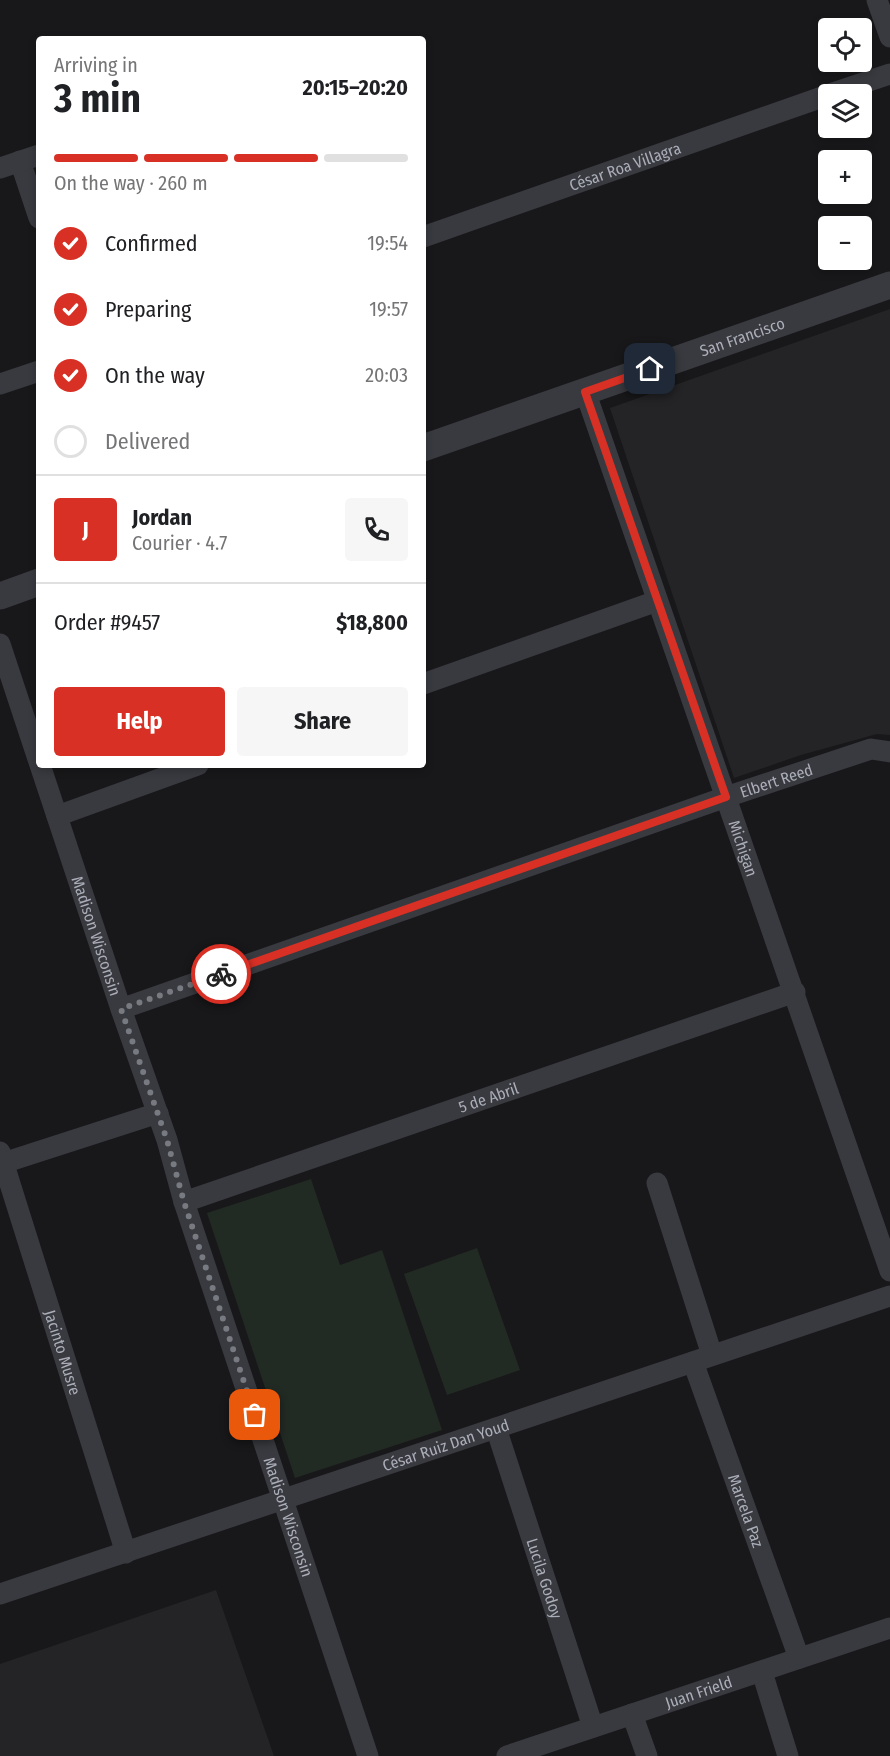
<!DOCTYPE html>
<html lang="en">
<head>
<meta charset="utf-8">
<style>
  :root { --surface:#fff; --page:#f6f6f6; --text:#202124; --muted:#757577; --line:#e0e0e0; --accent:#d93025 }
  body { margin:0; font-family:"Fira Sans Condensed",sans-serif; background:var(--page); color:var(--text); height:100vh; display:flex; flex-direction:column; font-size:22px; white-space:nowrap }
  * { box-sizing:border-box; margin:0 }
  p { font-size:20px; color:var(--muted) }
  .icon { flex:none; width:33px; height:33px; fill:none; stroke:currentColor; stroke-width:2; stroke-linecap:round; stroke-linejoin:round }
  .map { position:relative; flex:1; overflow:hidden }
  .panel { position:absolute; left:36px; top:36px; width:390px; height:732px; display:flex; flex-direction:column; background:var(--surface); border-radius:6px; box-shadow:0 3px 9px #0003 }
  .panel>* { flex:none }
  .fabs { position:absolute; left:818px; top:18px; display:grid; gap:12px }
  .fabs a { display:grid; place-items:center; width:54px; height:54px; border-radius:6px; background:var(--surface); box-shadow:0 3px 9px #0003; font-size:30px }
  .pin { position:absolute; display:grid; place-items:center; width:51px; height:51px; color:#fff; margin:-26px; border-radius:12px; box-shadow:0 3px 9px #0006 }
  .courier { position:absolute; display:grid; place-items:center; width:60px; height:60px; margin:-30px; border:4px solid #d93025; border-radius:50%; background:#fff; color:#222; box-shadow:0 2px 8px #0007 }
  .summary em { font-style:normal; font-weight:700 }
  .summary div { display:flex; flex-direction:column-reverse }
  .summary { display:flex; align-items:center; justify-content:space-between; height:102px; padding:0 18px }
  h1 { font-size:39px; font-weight:700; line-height:45px }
  .bar { display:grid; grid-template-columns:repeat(4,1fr); gap:9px 6px; align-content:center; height:72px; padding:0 18px }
  .bar i { height:8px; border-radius:4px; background:var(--line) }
  .bar .active { background:var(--accent) }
  .bar p { grid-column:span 4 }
  .line { display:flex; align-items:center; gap:15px; padding:0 18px; border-top:2px solid var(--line) }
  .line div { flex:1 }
  .round { display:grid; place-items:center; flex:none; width:63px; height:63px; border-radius:6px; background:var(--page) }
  ol { padding:0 18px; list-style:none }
  li { display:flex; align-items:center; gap:18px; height:66px }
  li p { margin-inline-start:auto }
  li .icon { padding:6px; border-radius:50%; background:var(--accent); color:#fff; stroke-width:4 }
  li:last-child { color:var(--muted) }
  li i { width:33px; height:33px; border:3px solid var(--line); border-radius:50% }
  .primary-button { display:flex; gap:12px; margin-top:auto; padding:12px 18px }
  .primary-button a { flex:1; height:69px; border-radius:6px; background:var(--accent); color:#fff; font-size:24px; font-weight:700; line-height:69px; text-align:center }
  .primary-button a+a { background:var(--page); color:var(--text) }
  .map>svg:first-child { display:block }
  .built { fill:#242427 }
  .green { fill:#222a24 }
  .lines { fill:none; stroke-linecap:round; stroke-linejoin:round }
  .minor { stroke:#393a3f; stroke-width:21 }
  .tertiary { stroke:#393a3f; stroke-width:27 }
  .done { stroke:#787a81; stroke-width:6; stroke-dasharray:0 10.8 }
  .route { stroke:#d93025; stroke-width:8 }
  .labels { text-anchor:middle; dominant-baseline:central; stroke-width:4.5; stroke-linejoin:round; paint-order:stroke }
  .street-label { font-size:16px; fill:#abaeb9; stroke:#131315 }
</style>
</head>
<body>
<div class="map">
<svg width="890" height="1756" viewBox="0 0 890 1756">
  <rect width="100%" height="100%" fill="#18181a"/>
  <!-- built -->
  <path class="built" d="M890,309V735L877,734L801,755L734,778L610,408Z
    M216,1590L274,1756H0V1664Z"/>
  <!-- green -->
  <path class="green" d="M311,1179L340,1265L382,1250L442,1430L295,1478L207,1213Z
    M477,1248L520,1370L447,1395L404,1274Z"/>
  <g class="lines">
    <!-- minor -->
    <g class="minor">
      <path d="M877,0L890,37"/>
      <path d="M830,94L890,74"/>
      <path d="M20,161L39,218"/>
      <path d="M0,168L39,155"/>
      <path id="s1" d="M423,237L828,95"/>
      <path d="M0,384L39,371"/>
      <path id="s2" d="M585,391L890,1271"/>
      <path d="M0,644L39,762"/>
      <path d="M423,684L657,601"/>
      <path id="s3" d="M40,765L121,1009L167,1140L184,1202L368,1756"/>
      <path d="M57,816L198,765"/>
      <path id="s4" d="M121,1009L726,797L871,749L890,752"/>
      <path id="s5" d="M0,1152L126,1553"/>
      <path d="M0,1164L158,1113"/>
      <path d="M657,1183L712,1355"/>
      <path id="s6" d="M184,1202L795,992"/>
      <path id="s7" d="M693,1362L799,1658"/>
      <path id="s8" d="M496,1428L593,1727"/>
      <path id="s9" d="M0,1594L890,1296"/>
      <path d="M762,1672L788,1756"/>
      <path d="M632,1714L647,1756"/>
      <path id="s10" d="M507,1756L890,1628"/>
    </g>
    <!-- tertiary -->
    <g class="tertiary">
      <path id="s11" d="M423,448L890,285"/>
      <path d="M0,596L39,582"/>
    </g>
  </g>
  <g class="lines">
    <!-- done -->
    <path class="done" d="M221,974L121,1009L167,1140L184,1202L255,1415"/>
    <!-- route -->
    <path class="route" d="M221,974L726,797L585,392L650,369"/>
  </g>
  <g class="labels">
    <!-- street labels -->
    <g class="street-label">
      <text stroke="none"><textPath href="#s1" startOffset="214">César Roa Villagra</textPath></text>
      <text stroke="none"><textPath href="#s11" startOffset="338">San Francisco</textPath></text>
      <text stroke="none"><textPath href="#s4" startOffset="694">Elbert Reed</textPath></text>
      <text stroke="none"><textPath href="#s2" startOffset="484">Michigan</textPath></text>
      <text stroke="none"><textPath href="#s3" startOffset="180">Madison Wisconsin</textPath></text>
      <text stroke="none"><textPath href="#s6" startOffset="322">5 de Abril</textPath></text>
      <text stroke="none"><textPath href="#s5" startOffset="210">Jacinto Musre</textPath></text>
      <text stroke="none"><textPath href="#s9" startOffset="470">César Ruiz Dan Youd</textPath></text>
      <text stroke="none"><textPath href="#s7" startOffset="158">Marcela Paz</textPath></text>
      <text stroke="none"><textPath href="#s3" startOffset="792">Madison Wisconsin</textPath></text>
      <text stroke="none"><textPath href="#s8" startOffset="158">Lucila Godoy</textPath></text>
      <text stroke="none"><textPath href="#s10" startOffset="202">Juan Frield</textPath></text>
    </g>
  </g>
</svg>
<div class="fabs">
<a><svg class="icon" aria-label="locate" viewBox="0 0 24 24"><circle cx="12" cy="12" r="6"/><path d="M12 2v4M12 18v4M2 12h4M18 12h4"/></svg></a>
<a><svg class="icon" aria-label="layers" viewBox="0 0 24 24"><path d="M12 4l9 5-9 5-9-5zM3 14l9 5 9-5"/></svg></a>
<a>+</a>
<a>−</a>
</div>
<div class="pin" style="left:255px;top:1415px;background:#ea580c"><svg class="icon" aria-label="bag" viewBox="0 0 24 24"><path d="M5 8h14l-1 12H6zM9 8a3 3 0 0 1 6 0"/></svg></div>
<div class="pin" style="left:650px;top:369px;background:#1f2937"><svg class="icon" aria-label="home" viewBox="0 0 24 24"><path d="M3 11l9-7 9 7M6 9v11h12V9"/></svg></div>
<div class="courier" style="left:221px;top:974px"><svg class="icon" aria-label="bike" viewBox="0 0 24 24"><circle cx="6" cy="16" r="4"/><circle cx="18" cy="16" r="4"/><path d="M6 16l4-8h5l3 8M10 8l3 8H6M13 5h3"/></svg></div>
<section class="panel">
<div class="summary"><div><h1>3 min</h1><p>Arriving in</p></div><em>20:15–20:20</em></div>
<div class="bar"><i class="active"></i><i class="active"></i><i class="active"></i><i></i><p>On the way · 260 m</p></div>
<ol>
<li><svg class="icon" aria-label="check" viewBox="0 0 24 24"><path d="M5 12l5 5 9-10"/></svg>Confirmed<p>19:54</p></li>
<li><svg class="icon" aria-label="check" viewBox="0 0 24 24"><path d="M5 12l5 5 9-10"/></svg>Preparing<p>19:57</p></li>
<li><svg class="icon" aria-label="check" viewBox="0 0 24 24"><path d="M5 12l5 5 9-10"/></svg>On the way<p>20:03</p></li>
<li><i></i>Delivered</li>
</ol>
<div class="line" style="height:108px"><b class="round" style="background:var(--accent);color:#fff">J</b><div><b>Jordan</b><p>Courier · 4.7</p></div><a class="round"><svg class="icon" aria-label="phone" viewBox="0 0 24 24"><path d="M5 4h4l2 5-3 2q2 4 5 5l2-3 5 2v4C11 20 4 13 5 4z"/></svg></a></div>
<div class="line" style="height:78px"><div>Order #9457</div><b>$18,800</b></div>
<div class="primary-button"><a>Help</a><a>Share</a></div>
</section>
</div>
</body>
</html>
